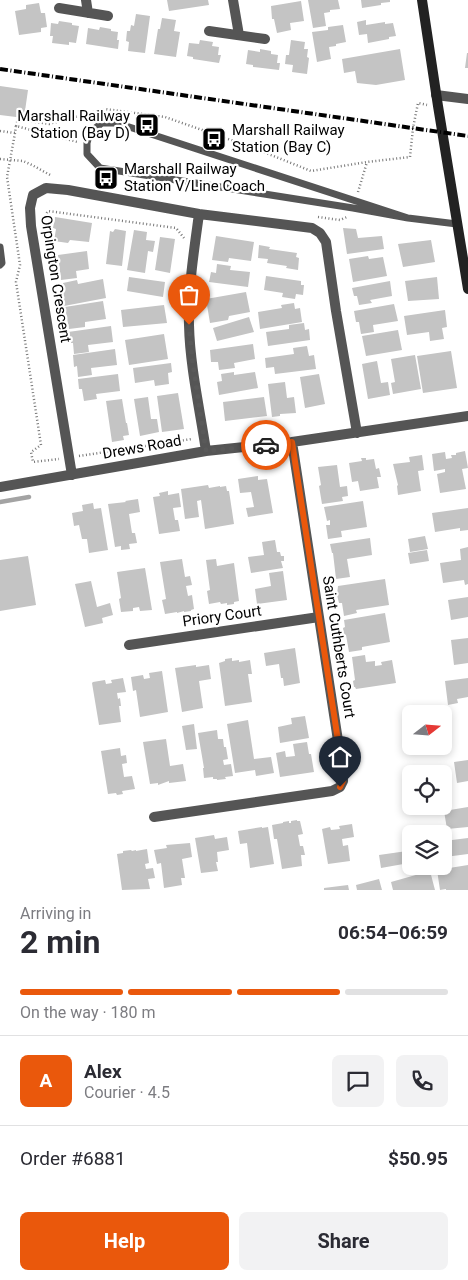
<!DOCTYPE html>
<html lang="en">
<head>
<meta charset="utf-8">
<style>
  :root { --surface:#fff; --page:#f2f2f3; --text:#2b2b33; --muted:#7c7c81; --line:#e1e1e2; --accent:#ea580c }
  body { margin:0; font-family:Roboto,sans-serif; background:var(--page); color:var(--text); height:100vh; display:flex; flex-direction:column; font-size:19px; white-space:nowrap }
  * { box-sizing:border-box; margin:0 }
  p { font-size:16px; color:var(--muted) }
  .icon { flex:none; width:28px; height:28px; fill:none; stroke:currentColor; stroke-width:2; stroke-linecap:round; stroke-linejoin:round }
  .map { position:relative; height:890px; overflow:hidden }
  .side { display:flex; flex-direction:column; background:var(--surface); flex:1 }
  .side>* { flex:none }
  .needle { width:32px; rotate:73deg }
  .fabs { position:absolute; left:402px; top:705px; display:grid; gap:10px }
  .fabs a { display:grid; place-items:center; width:50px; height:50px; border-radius:8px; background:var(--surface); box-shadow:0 2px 8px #0003; font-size:25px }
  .pin { position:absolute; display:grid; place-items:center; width:42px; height:42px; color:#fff; margin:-51px -21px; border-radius:50% 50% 50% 0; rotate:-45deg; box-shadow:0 0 5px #0007 }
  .pin .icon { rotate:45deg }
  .courier { position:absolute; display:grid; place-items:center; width:50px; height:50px; margin:-25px; border:4px solid #ea580c; border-radius:50%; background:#fff; color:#222; box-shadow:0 1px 6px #0007 }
  .head em { font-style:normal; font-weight:700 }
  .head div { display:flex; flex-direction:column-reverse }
  .head { display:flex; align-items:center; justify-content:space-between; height:85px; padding:0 20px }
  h1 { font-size:32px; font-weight:700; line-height:38px }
  .bar { display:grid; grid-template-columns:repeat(4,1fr); gap:8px 5px; align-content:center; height:60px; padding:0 20px }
  .bar i { height:6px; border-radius:4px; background:var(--line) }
  .bar .on { background:var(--accent) }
  .bar p { grid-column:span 4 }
  .line { display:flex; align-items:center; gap:12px; padding:0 20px; border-top:1px solid var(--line) }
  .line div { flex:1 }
  .round { display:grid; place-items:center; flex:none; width:52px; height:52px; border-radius:8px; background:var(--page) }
  .action { display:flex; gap:10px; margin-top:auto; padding:10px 20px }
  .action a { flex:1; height:58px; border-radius:8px; background:var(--accent); color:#fff; font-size:20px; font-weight:700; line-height:58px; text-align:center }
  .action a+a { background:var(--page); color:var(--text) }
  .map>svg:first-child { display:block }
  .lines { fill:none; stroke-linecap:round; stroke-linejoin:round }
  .stream { stroke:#a3a3a3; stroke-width:4.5 }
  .building { fill:#c4c4c4 }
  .path { stroke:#777; stroke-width:2.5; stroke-dasharray:1 2.5; stroke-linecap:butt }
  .lane { stroke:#555; stroke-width:7 }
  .street { stroke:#555; stroke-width:10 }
  .secondary { stroke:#222; stroke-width:10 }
  .rail { stroke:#000; stroke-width:4; stroke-dasharray:8 2.5 1 2.5; stroke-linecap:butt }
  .done { stroke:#595959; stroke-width:5; stroke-dasharray:0 9 }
  .route { stroke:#ea580c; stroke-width:6 }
  .labels { text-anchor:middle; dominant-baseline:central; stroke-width:4.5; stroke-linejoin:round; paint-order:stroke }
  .poi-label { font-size:15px; fill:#000; stroke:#fff; text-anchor:start }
  .street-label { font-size:15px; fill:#000; stroke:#fff }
</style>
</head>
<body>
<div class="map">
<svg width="468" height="890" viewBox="0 0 468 890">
  <rect width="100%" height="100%" fill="#fff"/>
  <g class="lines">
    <!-- stream -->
    <path class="stream" d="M0,502L29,497"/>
  </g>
  <!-- building -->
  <path class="building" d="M167,0H208L209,5L169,11Z
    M308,0H338L340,9L330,10V12L324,13L326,26L313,28Z
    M361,0H390V2L381,3V5L362,8Z
    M301,1L304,21L290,23L291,30L277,33L274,19H272L271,6Z
    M39,3L41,13H45L47,27L41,28V32L19,35L15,11L26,9V5Z
    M136,14L150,16L145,53L128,51L129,42L126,41L127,31H130L131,25L134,26Z
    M162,18L176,20L174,31L180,32L176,57L154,54L158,29H160Z
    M366,20V25L385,22V24L393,23L396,36L389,37V39L368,43L367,34L359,35L357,22Z
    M59,21L72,23V25L79,26L76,43L69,42V45L52,43L53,36H50L51,23L58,24Z
    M343,25L346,42L336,44V46L329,47L331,59L317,62L312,32L328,30V27Z
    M100,27L111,29V31L118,32L117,40H119L118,49L86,44L88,28L99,30Z
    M200,40L213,42L212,46L219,47L218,55H221L219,63L193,59V57L187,56L189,43L199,44Z
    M291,40L305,42L304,49H308L307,57L309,58L307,74L292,72L293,65L285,64L286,55H289Z
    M260,49L271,51V54L278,55L277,63H280L279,70L253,67V65L246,64L248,50L260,52Z
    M400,49L405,80L376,85L357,83L355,71L344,73L342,59Z
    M467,53H468V68H465Z
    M0,86L28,90L24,118L0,115Z
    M55,217L92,223L89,242L70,240L68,243L54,241L56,229L53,228Z
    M343,228L356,229L358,238L382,236L384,249L347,254Z
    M115,229L126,231L122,266L106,264L110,231L113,232Z
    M134,230L147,232L146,240L155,241L153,252L148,251L145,273L127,270Z
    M216,236L254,242L251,261L229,258L228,262L212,260Z
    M160,237L175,239L170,273L155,270Z
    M431,240L435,262L403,267L398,244Z
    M259,245L270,247L269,249L297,253L296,257L299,258L298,270L286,268L287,266L267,263L268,259L258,258Z
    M87,251L89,269L76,271L77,278L61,280L58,255Z
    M368,256L369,259L383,257L387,276L353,282L349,259Z
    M217,264L231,266L230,270L250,272L248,287L209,282L211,272L216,273Z
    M266,276L301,281V285H304L303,295L296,294L295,299L282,297L283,293L264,290Z
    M129,277L165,282L163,297L127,291Z
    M437,277L439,299L408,301L405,281Z
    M103,279L106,298L64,306L62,293H64L63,283L77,280L78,284Z
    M390,281L392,296L370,300L372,303L359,305L357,296H354L352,288Z
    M246,292L250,312L229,316L228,320L210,323L206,299Z
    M103,301L106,319L85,322V327L69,329L65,307Z
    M294,303L295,309L300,308L302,322L260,329L258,312L282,308L281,305Z
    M394,304L398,321L373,325L374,332L361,334L359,322H356L354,311Z
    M164,305L167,323L123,327L121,310Z
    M445,310L447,327L442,328L444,339L430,341L429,332L407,335L404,316Z
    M249,317L254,332L217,341L213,328Z
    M304,323L305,330L309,329L310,340L268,346L266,332L289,329V325Z
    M111,326L113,342L88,345L89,352L74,354L73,343H70L68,332Z
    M398,330L402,350L366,356L362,336Z
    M164,334L168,359L129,365L125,340Z
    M253,344L255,359L234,363L235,368L219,370L218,362H211L210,350Z
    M307,346L309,356L314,355L316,369L275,374L274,367L266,368L265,358L294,354L293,348Z
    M115,349L117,365L91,368L92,375L78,377L77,366L74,367L73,355Z
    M451,351L457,388L423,393L417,356Z
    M415,355L421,389L393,394L391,383L395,382L391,359Z
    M377,361L381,383L388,382L390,395L368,399L362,364Z
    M171,363L172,372L168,373L169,384L155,386L154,380L135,383L133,368Z
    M234,372V375L255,372L258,388L219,395L217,382L222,381L221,374Z
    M118,374L120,391L96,394L97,399L84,401L82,389H79L78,379Z
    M319,374L325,404L305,408L300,377Z
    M285,382L287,398L294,397L296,413L280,414V416L272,417L268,384Z
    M178,393L184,429L162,432L157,396Z
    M148,397L151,419H157L159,432L140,436L134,399Z
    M264,397L267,416L225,421L223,402Z
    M122,399L126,423H127L129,435L123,436L124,440L112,442L106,401Z
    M465,451L468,468L462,469L466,489L440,493L437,474L445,472V469L434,471L432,454L445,452L446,459L452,458L451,455H456V453Z
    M422,455L424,470L418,471L421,491L398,495L397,486L398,485L393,464L410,462L409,457Z
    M361,458H366V460L374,459L376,469L379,468L381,477H377L379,488L360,491L358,481L352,482L349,463L362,461Z
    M337,465L340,487L347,486L348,496L342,497L343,501L322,504L319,486L321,485L318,467Z
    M258,476V480L267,479L273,513L248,517L246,508L254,507L251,492L240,493L238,479Z
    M208,485L209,488L220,486V487L226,486L227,491H229L234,524L205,529L201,500L197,501L199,517L185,519L181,489Z
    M168,491V495L179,493L181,507L173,508L175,520H178L180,531L159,534L153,497L160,496L159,493Z
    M138,499L140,512L129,514L132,533H135L137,543L129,544L130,549L121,550V546L115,547L108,504L126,502L125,501Z
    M363,501L367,527L341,531L342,537L328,539L326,525H330V520L327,521L324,507Z
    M93,503L94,509L101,508L108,550L89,553L87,539H82L79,525L74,526L72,513L83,511L82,505Z
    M468,508V530L460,531V528L435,532L432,513Z
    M425,536L428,549L410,552L408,539Z
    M370,538L372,555L347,559L350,577L336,579L333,553H332L330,544Z
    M275,540L277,552H280L281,556H284V561H281L283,568L251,573L248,557L264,555L262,542Z
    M468,547V584L465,585L464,580L443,583L440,563L461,560L460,549Z
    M427,550L429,561L410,564L408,553Z
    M28,556L36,605L0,611V560Z
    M182,559L185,577L190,576L192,585L186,586L188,596L192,595L194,609L191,610V611L184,612V611L177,613V612L165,614L162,600L166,599L160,562Z
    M216,559L217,566L234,563L239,601L234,602V604L227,605V603L221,604L220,602L209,604L207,591L210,590L206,560Z
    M145,568L152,610L140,611L139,607L133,608V611L121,612L119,599L121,598L117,572Z
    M283,571L287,600L257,604L255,589L271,586L269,573Z
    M385,579L389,605L356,610L357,613L344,616L342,603H339L337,595L338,586Z
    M91,581L97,607L110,603L113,615L102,618L103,623L85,627L75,584Z
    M468,597V617L451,620L448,600Z
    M385,613L390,642L362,647V650L349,652L346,635H344L343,628L345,627L344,620Z
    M468,638V663L454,665L451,640Z
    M295,648L300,683L284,686L283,678H281L279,664L266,666L264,653Z
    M365,655L366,662L375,661V666L382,665L381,662L392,660L396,683L356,689L355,687H354L353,681L355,680L352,657Z
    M232,658V661L239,660V662L250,660L252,674H248L252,702L225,706L219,663L225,661V659Z
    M196,665V667L209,665L211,679L199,681L203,708L182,712L175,668Z
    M162,671L168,712L140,717L136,690L133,691L131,677L143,675L144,679L150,678L149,673Z
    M123,678L126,692L117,693L118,699L120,698L121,706H119L121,722L99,725L92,683L93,682L105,680L106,684L112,683L111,680Z
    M468,678V697L457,699L458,703L448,705L445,681Z
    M305,716L309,738L280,743L278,727L292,724L291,718Z
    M248,720L254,759L271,757L274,773L256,776L255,770L235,773L227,724Z
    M194,724L197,749L186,750L182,726Z
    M217,730L218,739H223L224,747H226L228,759L223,760L224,765L231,764L233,776L225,777L226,779L217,780V779H213V777L204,778L203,768H204L198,733Z
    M166,739L170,766L183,764L186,781L169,783V781L158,785V783L150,784L143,742Z
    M307,742L309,754H311L314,772L280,777L276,753L285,751L286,757L295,756L293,744Z
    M120,748L121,756L126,755L127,763L122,764L124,777L132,776L135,789L122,791L123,794L117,795L116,793L108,794L101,751Z
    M468,760V781L457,783L454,762Z
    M468,807V827L447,829L444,811Z
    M297,820V821H300L303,834L298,835L300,846H303L305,855H301L302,866L282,869L277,839H274L272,825L283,823V822L289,821V823H291V821Z
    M352,824L354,837L342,839L343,846L348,845L350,861L328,864L322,829L330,827L331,830L340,829L339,826Z
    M262,827V828L268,827L274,864L250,868L247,843L240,844L238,831Z
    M214,835L215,839L227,837L229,850L217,852L218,862H216L218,871L201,873L195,838Z
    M468,838V854L445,857L444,841Z
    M190,843L192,857L182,859L185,878H181L182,885L164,888L161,863L157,864L154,850L167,848L166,845Z
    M147,849L149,863L145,864L146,869L153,868L155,878L148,879L150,889L122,890L117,854L123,853V851L131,850L132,851L136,850V851Z
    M407,851L409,863L381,868L379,855Z
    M468,865V890H446V889L440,890L437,870Z
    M430,871L435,890H393L391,882Z
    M379,879L382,890H357L356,885Z
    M348,885L349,890H324V888Z"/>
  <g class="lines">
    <!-- path -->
    <path class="path" d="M16,126L18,119L49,124L105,109L165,117L251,147L311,171L367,162L410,157L413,128L418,103L427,105
      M0,131L15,133L16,126L78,142
      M15,133L7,177L20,265L16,282L41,445L31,452L33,462L59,459
      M0,159L23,161L32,165L52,176
      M358,192L367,162
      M318,217L340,220L347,217
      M43,219L48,211L176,228L184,238
      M79,456L192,439"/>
    <!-- lane -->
    <path class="lane" d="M408,218L117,123H102L90,132L87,143V154L100,168L353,208L408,218L457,224
      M0,247L2,263L0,265"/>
    <!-- street -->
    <path class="street" d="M86,0L88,13
      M233,0L239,35
      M59,8L108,16
      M209,31L265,39
      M436,95L468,99
      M199,214C194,251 188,288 189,325C190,367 200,410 206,451
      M72,475L31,226L30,208L33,195L46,188L68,190L199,214L312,228L320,233L326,242L336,311L357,433
      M0,487L206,451L292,442L468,416
      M129,645L319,617
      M154,817L332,791L340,787L343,781V773L292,442"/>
    <!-- secondary -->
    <path class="secondary" d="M422,0L438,106L468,289"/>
    <!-- rail -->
    <path class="rail" d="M0,69L468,136"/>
  </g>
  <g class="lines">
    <!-- done -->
    <path class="done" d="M189,325L192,358L206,451L266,445"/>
    <!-- route -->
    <path class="route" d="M266,445L292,442L343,773V781L340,787"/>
  </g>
  <!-- icons -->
  <defs>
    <g id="bus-square" transform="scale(1.25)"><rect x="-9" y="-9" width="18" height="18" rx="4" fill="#000" stroke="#fff"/><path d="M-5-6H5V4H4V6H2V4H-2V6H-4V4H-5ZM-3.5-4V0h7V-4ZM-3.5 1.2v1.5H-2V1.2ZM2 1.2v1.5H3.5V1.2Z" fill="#fff"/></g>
  </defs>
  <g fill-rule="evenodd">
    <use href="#bus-square" x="147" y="125"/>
    <use href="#bus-square" x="214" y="139"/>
    <use href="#bus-square" x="106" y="178"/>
  </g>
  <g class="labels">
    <!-- poi labels -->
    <g class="poi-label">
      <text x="130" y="116" text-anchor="end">Marshall Railway<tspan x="130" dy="17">Station (Bay D)</tspan></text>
      <text x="232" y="130">Marshall Railway<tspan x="232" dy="17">Station (Bay C)</tspan></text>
      <text x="124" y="169">Marshall Railway<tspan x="124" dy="17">Station V/Line Coach</tspan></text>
    </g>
    <!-- street labels -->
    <g class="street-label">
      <text transform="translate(56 279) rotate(81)">Orpington Crescent</text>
      <text transform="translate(142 447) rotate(-10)">Drews Road</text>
      <text transform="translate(222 616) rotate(-8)">Priory Court</text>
      <text transform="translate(339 647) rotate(81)">Saint Cuthberts Court</text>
    </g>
  </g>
</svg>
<div class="fabs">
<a><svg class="needle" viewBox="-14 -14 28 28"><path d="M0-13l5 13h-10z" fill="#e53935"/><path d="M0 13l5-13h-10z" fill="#7c7c81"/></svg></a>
<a><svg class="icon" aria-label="locate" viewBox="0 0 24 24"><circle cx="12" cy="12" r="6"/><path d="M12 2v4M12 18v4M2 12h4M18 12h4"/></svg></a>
<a><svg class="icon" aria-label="layers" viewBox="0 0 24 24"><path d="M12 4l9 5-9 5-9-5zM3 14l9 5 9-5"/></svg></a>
</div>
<div class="pin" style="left:189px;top:325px;background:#ea580c"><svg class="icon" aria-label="bag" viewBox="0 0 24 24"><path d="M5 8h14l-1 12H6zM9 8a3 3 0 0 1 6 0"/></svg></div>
<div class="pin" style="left:340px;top:787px;background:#1f2937"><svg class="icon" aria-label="home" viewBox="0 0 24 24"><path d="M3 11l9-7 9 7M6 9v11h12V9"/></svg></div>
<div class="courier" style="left:266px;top:445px"><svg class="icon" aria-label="car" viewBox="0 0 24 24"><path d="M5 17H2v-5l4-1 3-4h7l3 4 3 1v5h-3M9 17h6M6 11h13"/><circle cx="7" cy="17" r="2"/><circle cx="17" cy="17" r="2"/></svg></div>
</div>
<section class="side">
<div class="head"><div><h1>2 min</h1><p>Arriving in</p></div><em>06:54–06:59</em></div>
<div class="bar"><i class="on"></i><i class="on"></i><i class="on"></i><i></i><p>On the way · 180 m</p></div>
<div class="line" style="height:90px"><b class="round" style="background:var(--accent);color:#fff">A</b><div><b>Alex</b><p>Courier · 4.5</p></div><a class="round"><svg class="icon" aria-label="chat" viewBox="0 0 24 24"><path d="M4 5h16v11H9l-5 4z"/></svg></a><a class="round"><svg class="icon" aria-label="phone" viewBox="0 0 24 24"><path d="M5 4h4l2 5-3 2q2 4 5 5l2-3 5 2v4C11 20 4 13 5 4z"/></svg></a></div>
<div class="line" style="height:65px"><div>Order #6881</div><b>$50.95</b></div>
<div class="action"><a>Help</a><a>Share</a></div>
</section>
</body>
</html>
